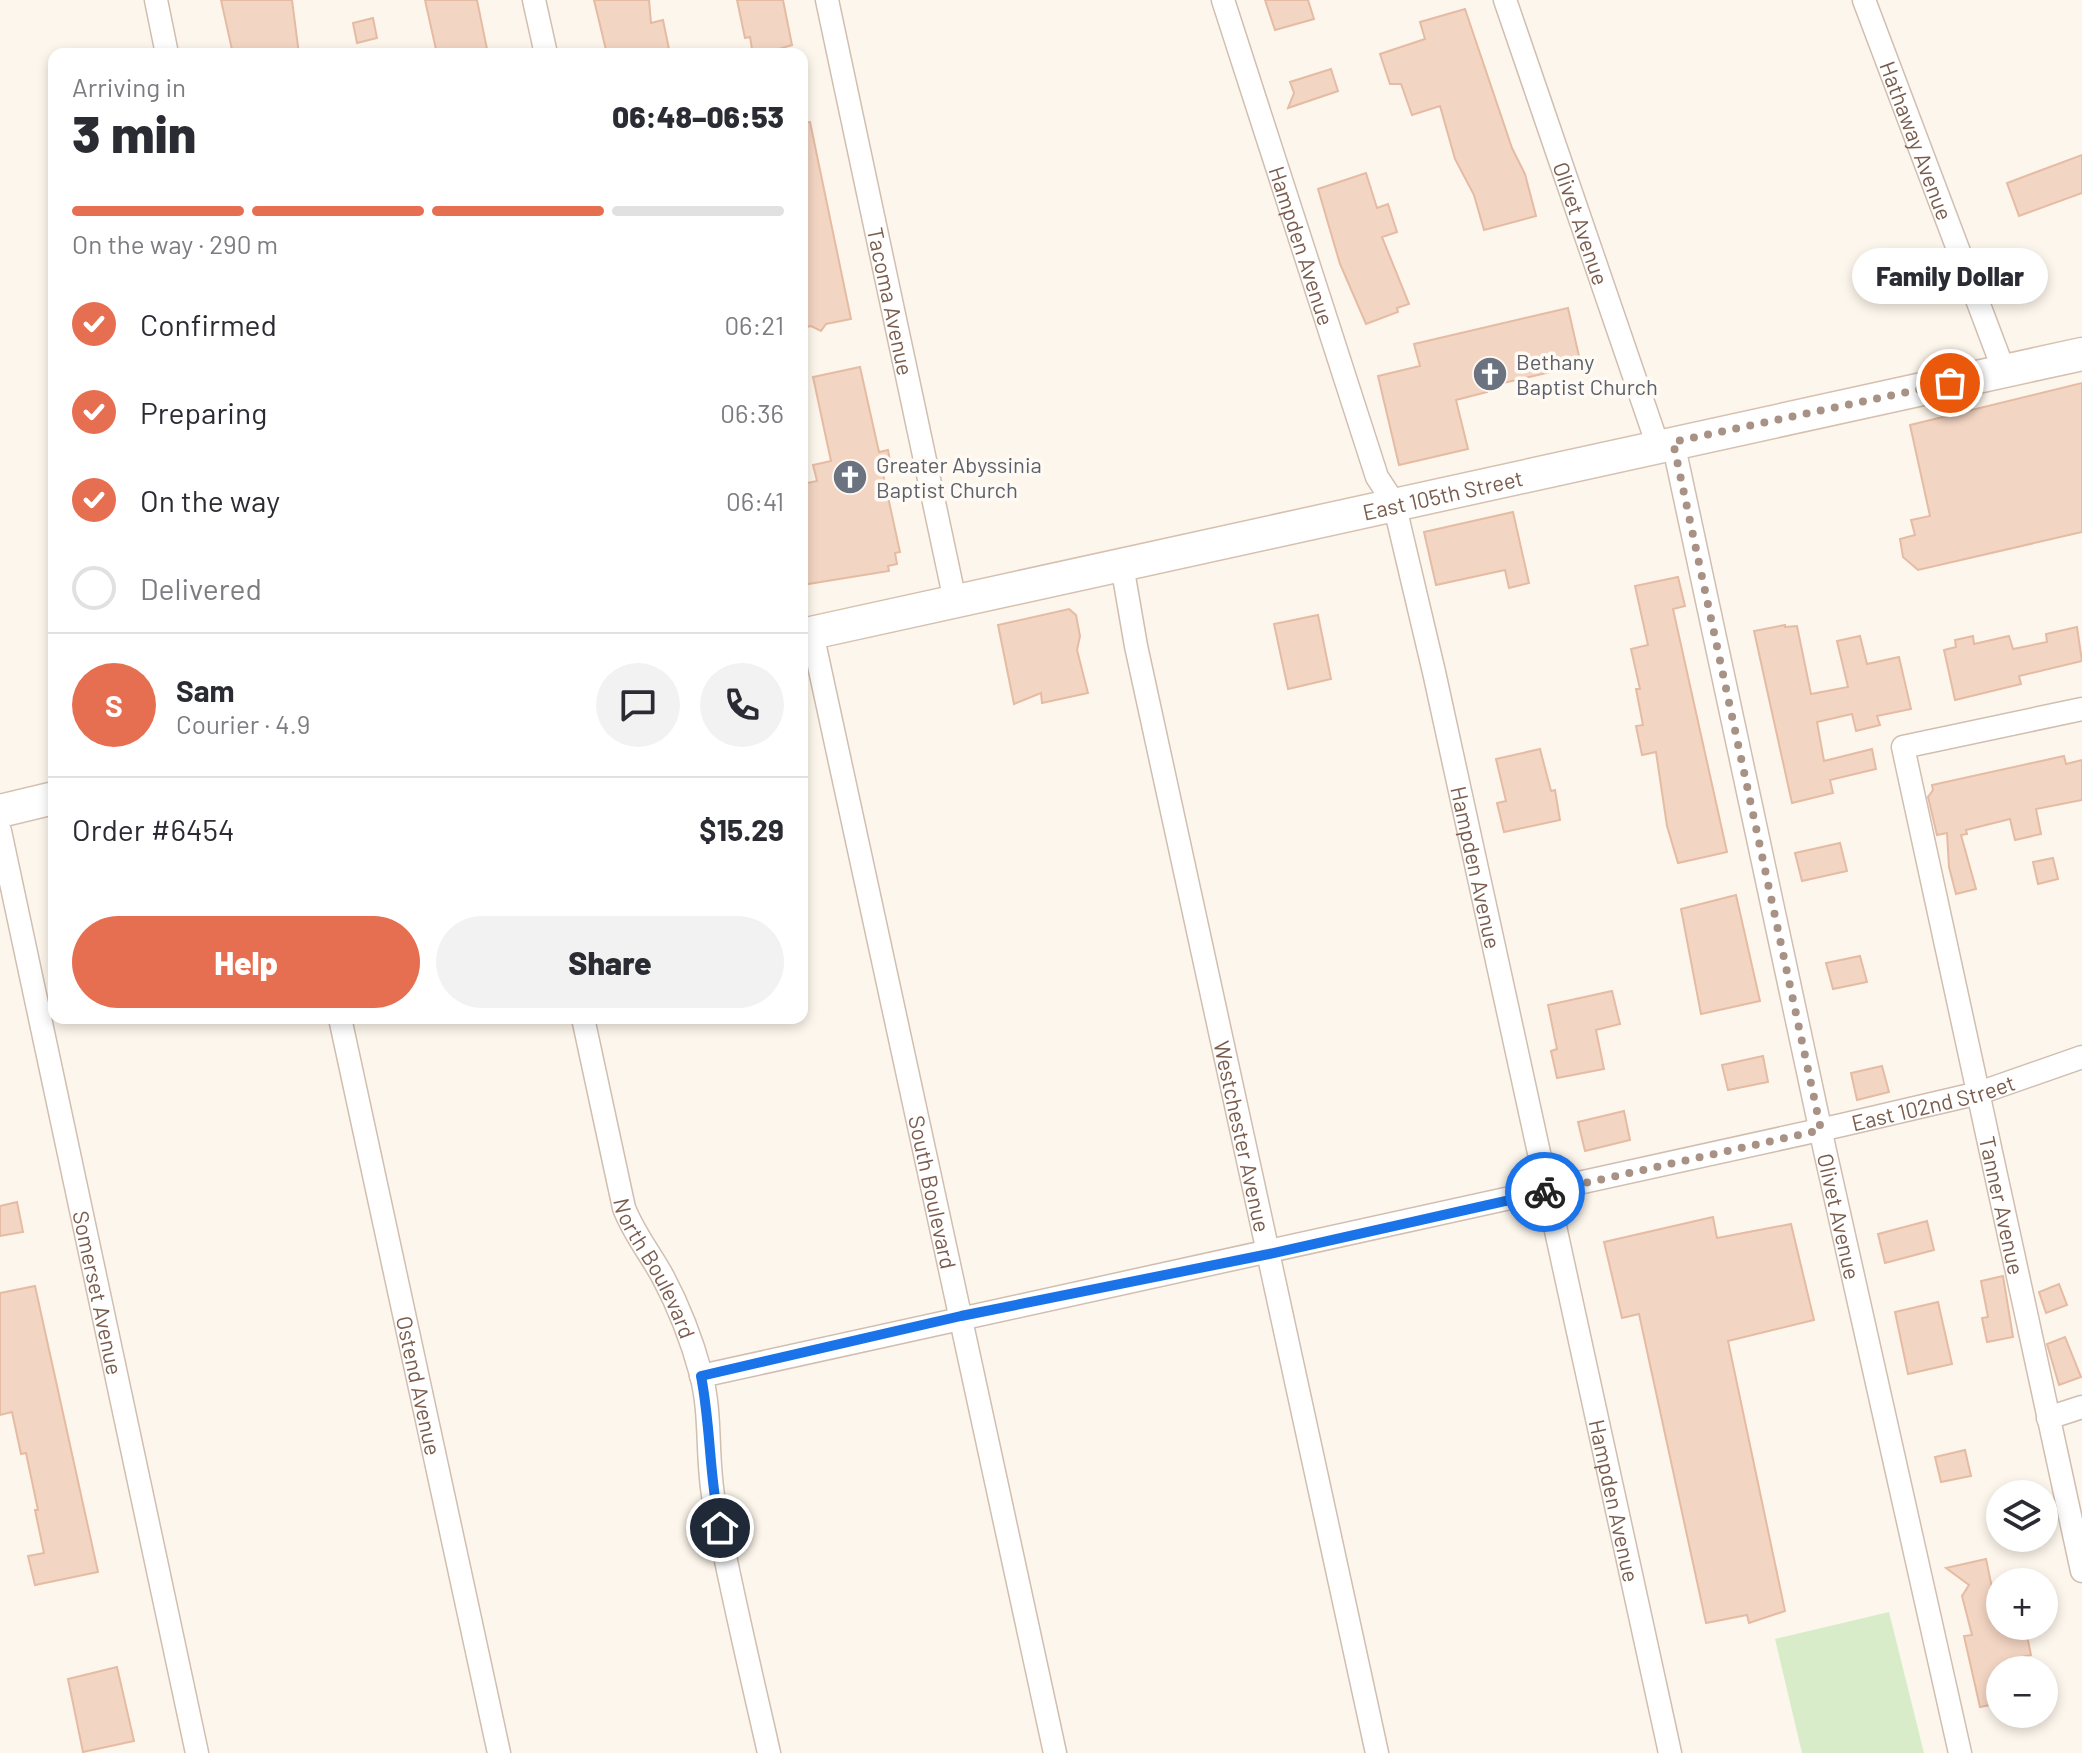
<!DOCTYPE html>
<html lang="en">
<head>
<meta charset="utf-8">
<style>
  :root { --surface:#fff; --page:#f2f2f3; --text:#2b2b33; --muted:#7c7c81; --line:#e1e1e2; --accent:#e76f51 }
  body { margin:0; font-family:Barlow,sans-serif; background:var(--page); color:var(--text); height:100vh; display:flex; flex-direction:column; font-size:30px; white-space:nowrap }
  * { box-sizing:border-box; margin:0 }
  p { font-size:26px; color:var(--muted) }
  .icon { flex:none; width:44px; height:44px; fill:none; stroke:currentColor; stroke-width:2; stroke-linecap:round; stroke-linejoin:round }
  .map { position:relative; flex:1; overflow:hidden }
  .side { position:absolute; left:48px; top:48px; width:760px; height:976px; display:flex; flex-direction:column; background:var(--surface); border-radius:16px; box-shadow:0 4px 12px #0003 }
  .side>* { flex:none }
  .controls { position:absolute; left:1986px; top:1480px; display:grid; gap:16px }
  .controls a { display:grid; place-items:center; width:72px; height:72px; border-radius:50%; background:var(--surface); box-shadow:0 4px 12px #0003; font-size:40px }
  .pin { position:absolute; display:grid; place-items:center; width:68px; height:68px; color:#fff; margin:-34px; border:4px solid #fff; border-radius:50%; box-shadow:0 2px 8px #0007 }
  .courier { position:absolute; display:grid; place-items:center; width:80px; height:80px; margin:-40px; border:6px solid #1a73e8; border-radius:50%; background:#fff; color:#222; box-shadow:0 2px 10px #0007 }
  .bubble { position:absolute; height:56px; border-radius:28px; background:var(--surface); box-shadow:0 4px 12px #0003; font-size:26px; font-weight:800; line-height:56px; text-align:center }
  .summary em { font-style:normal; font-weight:800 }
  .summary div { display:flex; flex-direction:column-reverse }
  .summary { display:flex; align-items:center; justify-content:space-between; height:136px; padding:0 24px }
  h1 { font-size:52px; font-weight:800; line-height:60px }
  .bar { display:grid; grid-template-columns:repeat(4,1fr); gap:12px 8px; align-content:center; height:96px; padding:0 24px }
  .bar i { height:10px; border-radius:6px; background:var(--line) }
  .bar .current { background:var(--accent) }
  .bar p { grid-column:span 4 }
  .line { display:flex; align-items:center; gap:20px; padding:0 24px; border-top:2px solid var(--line) }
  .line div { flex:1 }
  .round { display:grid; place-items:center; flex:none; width:84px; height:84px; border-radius:42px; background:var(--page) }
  ol { padding:0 24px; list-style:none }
  li { display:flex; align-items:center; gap:24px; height:88px }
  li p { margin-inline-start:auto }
  li .icon { padding:8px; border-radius:50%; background:var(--accent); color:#fff; stroke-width:4 }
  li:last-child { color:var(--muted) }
  li i { width:44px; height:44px; border:4px solid var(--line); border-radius:50% }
  .button { display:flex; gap:16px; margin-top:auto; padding:16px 24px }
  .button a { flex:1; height:92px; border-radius:48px; background:var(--accent); color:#fff; font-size:32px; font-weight:800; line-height:92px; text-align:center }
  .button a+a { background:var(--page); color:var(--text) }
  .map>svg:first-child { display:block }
  .green { fill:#d8ecc9 }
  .building { fill:#f3d5c3; stroke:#e6bba3; stroke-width:2 }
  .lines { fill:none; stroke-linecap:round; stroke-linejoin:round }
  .street-casing { stroke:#d1beb0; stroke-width:25 }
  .secondary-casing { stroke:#d6c0b0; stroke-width:35 }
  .street { stroke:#fff; stroke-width:22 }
  .secondary { stroke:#fff; stroke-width:32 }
  .done { stroke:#a89285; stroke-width:8; stroke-dasharray:0 14.4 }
  .route { stroke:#1a73e8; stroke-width:10 }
  .labels { text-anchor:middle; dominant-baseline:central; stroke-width:7; stroke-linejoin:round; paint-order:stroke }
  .street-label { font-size:22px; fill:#7a5c4d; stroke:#fffaf3 }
  .worship-label { font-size:22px; fill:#5b616d; stroke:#fffaf3; text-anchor:start }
</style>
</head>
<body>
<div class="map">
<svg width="2082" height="1753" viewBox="0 0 2082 1753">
  <rect width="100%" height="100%" fill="#fdf6ec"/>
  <!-- green -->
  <path class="green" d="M1889,1612L1924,1753H1802L1775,1639Z"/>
  <!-- building -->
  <path class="building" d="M221,0H292L299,54H233Z
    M425,0H477L487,49L437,54Z
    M594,0H649L651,23L663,20L670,54H607Z
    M737,0H783L792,45L763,54L752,49L750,37L745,38Z
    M1265,0H1308L1314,19L1275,30Z
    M1465,9L1512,148L1525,174L1536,216L1484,230L1474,195L1455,159L1440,106L1412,115L1401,84H1390L1380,54L1425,39L1420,22Z
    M373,18L377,38L357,43L353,23Z
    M1331,69L1338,91L1288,108L1294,93L1290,82Z
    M810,122L851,319L826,324L821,331L811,326L802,328V123Z
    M2082,155V193L2019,216L2007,183Z
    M1366,173L1377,208L1388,204L1397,232L1382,237L1409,304L1397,308L1398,312L1366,324L1340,264L1318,189Z
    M1568,308L1581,365L1486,387L1487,392L1456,400L1468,449L1399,465L1378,376L1420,366L1414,344Z
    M860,367L879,452L888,450L892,472L883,474L900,552L895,553L897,564L888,566L889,571L802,585V484L817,481L813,465L831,461L813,377Z
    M2082,383V532L1918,570L1903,557L1900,539L1915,535L1911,520L1930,516L1910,425Z
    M1513,512L1529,583L1509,588L1505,570L1436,585L1424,532Z
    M1678,577L1685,606L1673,609L1727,852L1678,863L1667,826L1656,752L1642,755L1636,726L1643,725L1636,689H1640L1631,649L1648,645L1635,586Z
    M1069,609L1076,615L1080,636L1077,650L1088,693L1042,703L1041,693L1014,704L998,625Z
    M1318,615L1331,679L1288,689L1274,624Z
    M1785,625V627L1797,626L1811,694L1848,687L1837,641L1860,636L1867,664L1899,657L1911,709L1877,716L1880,725L1856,731L1852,714L1817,722L1824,761L1872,749L1876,769L1830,780L1833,793L1792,803L1754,631Z
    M2077,627L2082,661L2019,676L2021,684L1955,700L1944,650L1956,647L1955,640L1973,636L1974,644L2009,636L2013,649L2047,642L2046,634Z
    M1540,749L1551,791L1555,790L1560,820L1504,832L1497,803L1506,801L1496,759Z
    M2064,756L2066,764L2082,760V800L2036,809L2041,834L2015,840L2010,819L1966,830L1967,834L1961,835L1976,889L1956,894L1949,867L1947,833L1937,835L1928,797L1933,790L1932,785Z
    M1840,843L1847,871L1802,881L1795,853Z
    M2053,858L2058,879L2038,884L2033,862Z
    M1736,895L1760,1001L1701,1014L1681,909Z
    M1860,956L1867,982L1833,989L1826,963Z
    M1612,991L1620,1024L1596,1030L1604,1069L1557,1078L1551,1051L1557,1049L1548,1005Z
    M1763,1056L1768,1082L1728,1090L1722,1065Z
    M1882,1066L1889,1092L1857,1100L1851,1073Z
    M1624,1111L1630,1140L1585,1151L1578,1122Z
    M17,1202L23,1232L0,1236V1206Z
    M1713,1217L1717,1238L1791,1224L1814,1320L1728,1341L1785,1611L1749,1623L1747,1615L1706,1623L1639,1314L1622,1318L1604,1242Z
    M1927,1221L1934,1250L1885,1263L1878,1234Z
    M2003,1276L2013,1337L1987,1342L1982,1318L1988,1317L1981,1281Z
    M2059,1284L2067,1305L2046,1313L2039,1292Z
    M35,1286L98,1572L35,1585L28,1556L44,1553L35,1510H38L26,1453L21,1454L12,1412L0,1415V1293Z
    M1938,1302L1952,1364L1908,1374L1895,1312Z
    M2065,1337L2081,1377L2059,1385L2047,1344Z
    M1965,1450L1971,1476L1941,1482L1935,1457Z
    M1986,1559L2000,1626H2025L2031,1655L2017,1658L2019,1670H2000V1703L1980,1707L1964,1636L1972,1635L1962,1596L1969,1585L1946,1568Z
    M117,1667L134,1741L83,1752L68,1679Z"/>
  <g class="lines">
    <!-- street casing -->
    <g class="street-casing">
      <g id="street">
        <path d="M156,0L167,54"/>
        <path d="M534,0L546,54"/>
        <path id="s1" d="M827,0L955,601"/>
        <path id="s2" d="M1223,0L1377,477L1394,503L1434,672L1670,1753"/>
        <path id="s3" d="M1505,0L1658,446"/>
        <path id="s4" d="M1864,0L2004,371"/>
        <path id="s5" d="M1673,442L1825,1151L1960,1753"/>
        <path id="s6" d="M1122,565L1136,646L1377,1753"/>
        <path id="s7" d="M812,633L1055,1753"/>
        <path id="s8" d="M2082,709L1903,747L2082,1571"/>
        <path id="s9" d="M0,831L197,1753"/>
        <path id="s10" d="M340,1018L499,1753"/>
        <path id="s11" d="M583,1018L624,1208C634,1234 650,1253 663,1277C679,1307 692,1341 701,1374C712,1416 706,1459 714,1501C730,1586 750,1669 769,1753"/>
        <path id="s12" d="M701,1376L1842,1125L1979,1093L2082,1057"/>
        <path d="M2048,1418L2082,1407"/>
      </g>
    </g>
    <!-- secondary casing -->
    <g class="secondary-casing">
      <g id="secondary">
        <path id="s13" d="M802,635L2082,354"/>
        <path d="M0,811L54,798"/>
      </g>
    </g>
    <!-- street -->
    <use href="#street" class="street"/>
    <!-- secondary -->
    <use href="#secondary" class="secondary"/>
  </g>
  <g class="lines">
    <!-- done -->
    <path class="done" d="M1545,1192L1821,1130L1673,442L1950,383"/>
    <!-- route -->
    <path class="route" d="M720,1528C709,1477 711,1427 701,1376L961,1316L1269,1254L1545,1192"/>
  </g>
  <!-- icons -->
  <defs>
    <g id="church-disc" transform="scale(1.8)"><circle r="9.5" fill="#6b7280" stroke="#fffaf3"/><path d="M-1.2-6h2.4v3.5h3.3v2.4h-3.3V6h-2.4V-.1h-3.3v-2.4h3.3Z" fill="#fff"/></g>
  </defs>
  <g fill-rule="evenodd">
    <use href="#church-disc" x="1490" y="374"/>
    <use href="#church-disc" x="850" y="477"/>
  </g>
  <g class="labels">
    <!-- street labels -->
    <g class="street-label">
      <text stroke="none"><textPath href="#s4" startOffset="150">Hathaway Avenue</textPath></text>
      <text stroke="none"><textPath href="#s3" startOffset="236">Olivet Avenue</textPath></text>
      <text stroke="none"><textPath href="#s2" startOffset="258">Hampden Avenue</textPath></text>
      <text stroke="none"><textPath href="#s1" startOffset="308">Tacoma Avenue</textPath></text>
      <text stroke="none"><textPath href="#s13" startOffset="656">East 105th Street</textPath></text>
      <text stroke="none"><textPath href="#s2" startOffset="906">Hampden Avenue</textPath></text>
      <text stroke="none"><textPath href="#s12" startOffset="1262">East 102nd Street</textPath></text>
      <text stroke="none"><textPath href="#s6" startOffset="584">Westchester Avenue</textPath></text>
      <text stroke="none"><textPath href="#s7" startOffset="572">South Boulevard</textPath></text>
      <text stroke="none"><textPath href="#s8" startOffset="652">Tanner Avenue</textPath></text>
      <text stroke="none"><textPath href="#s5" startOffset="792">Olivet Avenue</textPath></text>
      <text stroke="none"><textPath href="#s11" startOffset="262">North Boulevard</textPath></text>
      <text stroke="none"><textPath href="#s9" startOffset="472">Somerset Avenue</textPath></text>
      <text stroke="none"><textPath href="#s10" startOffset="376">Ostend Avenue</textPath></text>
      <text stroke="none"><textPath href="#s2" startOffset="1554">Hampden Avenue</textPath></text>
    </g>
    <!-- worship labels -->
    <g class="worship-label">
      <text x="1516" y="361">Bethany<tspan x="1516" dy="25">Baptist Church</tspan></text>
      <text x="876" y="464">Greater Abyssinia<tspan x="876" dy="25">Baptist Church</tspan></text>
    </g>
  </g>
</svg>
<div class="controls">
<a><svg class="icon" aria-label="layers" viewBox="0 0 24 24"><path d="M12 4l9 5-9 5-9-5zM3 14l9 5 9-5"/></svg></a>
<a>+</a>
<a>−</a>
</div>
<div class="pin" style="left:1950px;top:383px;background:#ea580c"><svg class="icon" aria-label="bag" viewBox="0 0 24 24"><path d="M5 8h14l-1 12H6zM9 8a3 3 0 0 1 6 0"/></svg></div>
<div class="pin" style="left:720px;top:1528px;background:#1f2937"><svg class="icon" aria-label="home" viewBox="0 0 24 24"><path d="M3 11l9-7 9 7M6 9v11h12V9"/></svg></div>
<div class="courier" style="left:1545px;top:1192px"><svg class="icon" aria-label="bike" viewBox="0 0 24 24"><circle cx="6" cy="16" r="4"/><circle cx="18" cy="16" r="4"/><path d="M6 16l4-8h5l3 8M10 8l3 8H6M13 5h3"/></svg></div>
<div class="bubble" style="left:1852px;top:248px;width:196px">Family Dollar</div>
<section class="side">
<div class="summary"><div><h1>3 min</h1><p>Arriving in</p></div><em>06:48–06:53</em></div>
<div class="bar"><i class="current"></i><i class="current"></i><i class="current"></i><i></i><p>On the way · 290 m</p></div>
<ol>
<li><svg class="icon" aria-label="check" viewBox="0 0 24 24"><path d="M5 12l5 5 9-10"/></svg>Confirmed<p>06:21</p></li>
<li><svg class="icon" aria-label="check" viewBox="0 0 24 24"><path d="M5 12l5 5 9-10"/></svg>Preparing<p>06:36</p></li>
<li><svg class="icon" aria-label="check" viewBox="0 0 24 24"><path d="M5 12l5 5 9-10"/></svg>On the way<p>06:41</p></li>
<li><i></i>Delivered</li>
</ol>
<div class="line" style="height:144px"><b class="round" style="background:var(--accent);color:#fff">S</b><div><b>Sam</b><p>Courier · 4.9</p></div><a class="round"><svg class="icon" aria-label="chat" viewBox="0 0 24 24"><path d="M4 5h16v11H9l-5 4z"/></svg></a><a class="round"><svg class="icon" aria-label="phone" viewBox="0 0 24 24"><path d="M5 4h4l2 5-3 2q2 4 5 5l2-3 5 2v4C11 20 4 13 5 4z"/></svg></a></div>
<div class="line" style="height:104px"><div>Order #6454</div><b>$15.29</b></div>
<div class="button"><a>Help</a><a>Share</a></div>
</section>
</div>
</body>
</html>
